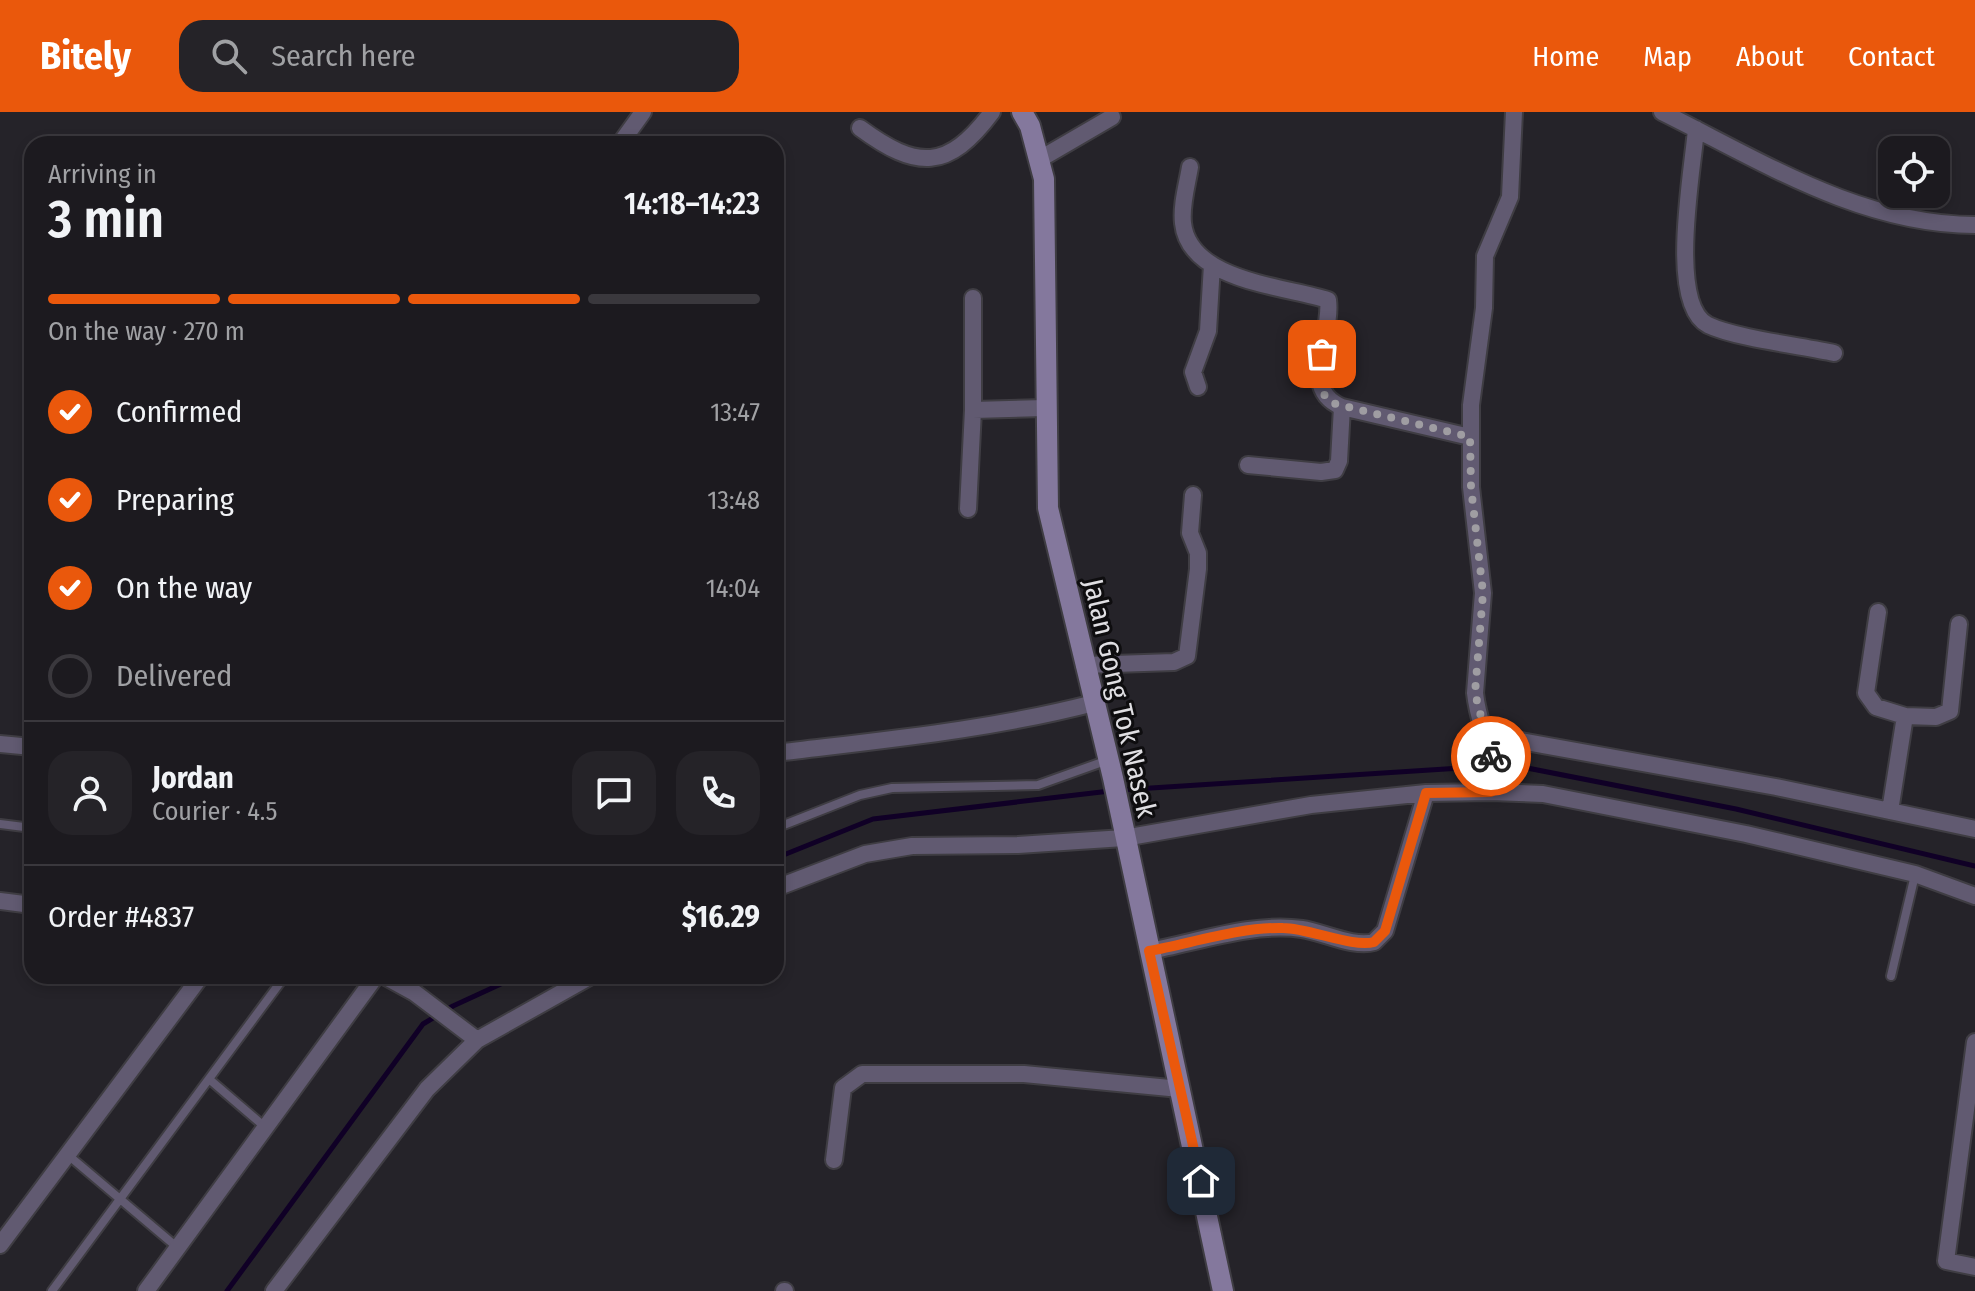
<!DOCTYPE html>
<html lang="en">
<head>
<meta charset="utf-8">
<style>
  :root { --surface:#1c1a1f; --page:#252328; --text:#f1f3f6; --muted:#a0a1a4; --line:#3a383d; --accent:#ea580c }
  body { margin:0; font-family:"Fira Sans Condensed",sans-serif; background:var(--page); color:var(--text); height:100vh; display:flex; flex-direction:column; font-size:30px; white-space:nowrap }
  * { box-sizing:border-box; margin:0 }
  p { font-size:26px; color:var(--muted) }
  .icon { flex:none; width:44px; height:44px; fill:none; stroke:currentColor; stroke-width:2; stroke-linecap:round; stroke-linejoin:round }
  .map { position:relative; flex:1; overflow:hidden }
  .sheet { position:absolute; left:24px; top:24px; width:760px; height:848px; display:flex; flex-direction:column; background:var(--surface); border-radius:24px; box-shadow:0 4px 12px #0003,0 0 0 2px var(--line) }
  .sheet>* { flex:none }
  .fabs { position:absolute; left:1878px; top:24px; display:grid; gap:16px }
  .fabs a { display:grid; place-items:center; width:72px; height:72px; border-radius:16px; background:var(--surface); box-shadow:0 4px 12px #0003,0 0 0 2px var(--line); font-size:40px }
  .pin { position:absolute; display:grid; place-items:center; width:68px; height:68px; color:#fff; margin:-34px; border-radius:16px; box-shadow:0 4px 12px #0006 }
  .courier { position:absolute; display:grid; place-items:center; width:80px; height:80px; margin:-40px; border:6px solid #ea580c; border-radius:50%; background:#fff; color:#222; box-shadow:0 2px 10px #0007 }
  .summary em { font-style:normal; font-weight:600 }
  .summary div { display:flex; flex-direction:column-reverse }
  .summary { display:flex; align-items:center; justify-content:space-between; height:136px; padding:0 24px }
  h1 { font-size:52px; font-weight:600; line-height:60px }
  .bar { display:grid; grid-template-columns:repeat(4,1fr); gap:12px 8px; align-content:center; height:96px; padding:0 24px }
  .bar i { height:10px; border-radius:6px; background:var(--line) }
  .bar .on { background:var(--accent) }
  .bar p { grid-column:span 4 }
  .line { display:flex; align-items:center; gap:20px; padding:0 24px; border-top:2px solid var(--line) }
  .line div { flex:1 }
  .round { display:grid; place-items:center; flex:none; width:84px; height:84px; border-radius:24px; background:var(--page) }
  ol { padding:0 24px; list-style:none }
  li { display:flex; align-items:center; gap:24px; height:88px }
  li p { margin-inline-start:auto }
  li .icon { padding:8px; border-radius:50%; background:var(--accent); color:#fff; stroke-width:4 }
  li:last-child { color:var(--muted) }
  li i { width:44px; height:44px; border:4px solid var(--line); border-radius:50% }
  header { display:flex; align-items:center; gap:48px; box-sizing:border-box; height:112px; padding:0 40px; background:var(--accent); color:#fff }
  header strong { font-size:38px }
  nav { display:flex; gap:44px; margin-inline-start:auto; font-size:28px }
  .search { width:560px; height:72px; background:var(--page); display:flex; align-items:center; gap:20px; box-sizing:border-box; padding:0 28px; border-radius:24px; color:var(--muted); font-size:30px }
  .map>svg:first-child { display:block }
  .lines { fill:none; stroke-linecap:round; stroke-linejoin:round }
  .stream { stroke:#100026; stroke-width:5 }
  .lane-casing { stroke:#3f3d43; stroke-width:12 }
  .street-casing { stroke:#3f3d43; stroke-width:20 }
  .secondary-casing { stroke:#3f3d43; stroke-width:24 }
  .lane { stroke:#615a71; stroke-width:8 }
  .street { stroke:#615a71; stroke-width:16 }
  .secondary { stroke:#84789d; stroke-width:20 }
  .done { stroke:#9f9da2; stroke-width:8; stroke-dasharray:0 14.4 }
  .route { stroke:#ea580c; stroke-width:10 }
  .labels { text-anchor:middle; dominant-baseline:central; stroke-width:6; stroke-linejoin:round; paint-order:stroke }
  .street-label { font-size:28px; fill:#e0dfe3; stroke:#0e0d0f }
</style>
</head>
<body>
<header>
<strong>Bitely</strong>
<div class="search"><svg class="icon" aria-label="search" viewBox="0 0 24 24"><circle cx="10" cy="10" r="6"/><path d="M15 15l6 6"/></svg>Search here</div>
<nav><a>Home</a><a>Map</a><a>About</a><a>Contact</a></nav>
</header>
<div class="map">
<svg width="1975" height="1179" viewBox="0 0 1975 1179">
  <rect width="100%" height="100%" fill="#252329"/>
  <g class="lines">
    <!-- stream -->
    <path class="stream" d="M1120,678L1461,656L1522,655L1736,697L1975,754
      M776,746L873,707L1110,679
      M227,1179L423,912L453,894L518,864"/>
    <!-- lane casing -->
    <g class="lane-casing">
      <path id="lane" d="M0,712L32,716
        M776,716L860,683L892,676L1038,673L1108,648
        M1891,864L1915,763
        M209,967L265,1015
        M68,1043L178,1136
        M52,1179L285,864"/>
    </g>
    <!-- street casing -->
    <g class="street-casing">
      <path id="street" d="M1662,0C1761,49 1861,113 1975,113
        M860,16C917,58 948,59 992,0
        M1696,17C1693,57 1667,192 1708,213C1735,226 1802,234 1834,241
        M620,32L643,0
        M1040,47L1112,5
        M1190,55C1187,73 1181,93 1183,111C1189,169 1284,174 1328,188C1333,224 1297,276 1342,295L1470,325
        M1198,275L1193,260L1208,219L1212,153
        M973,298V186
        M1248,353L1321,360L1335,358L1339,349L1342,295
        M968,397L973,298L1045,296
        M1878,500L1866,581L1876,595L1905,604L1890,699
        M1084,553L1174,550L1187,544L1198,457V441L1190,421L1193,383
        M1905,604L1936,605L1950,599L1959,512
        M1487,623L1776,675L1975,717
        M0,632L32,635
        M776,641C882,628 990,618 1094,591
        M1491,680C1496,638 1479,619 1475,581L1483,481L1471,375V293L1484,196L1485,144L1510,85L1514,0
        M776,776L865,742L912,734L1018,733L1124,726L1311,693L1426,681L1491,680L1543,682L1746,722L1915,762L1975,784
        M0,789L32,793
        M1149,839C1198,830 1253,810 1302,817C1323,820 1354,836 1374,830L1385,819L1426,681
        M384,864L415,881L477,928
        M1975,930L1946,1149L1975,1155
        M834,1048L843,976L862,962H1024L1180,977
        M0,1133L201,864
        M146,1179L376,864
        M274,1179L427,977L477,928L591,864
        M784,1179H785"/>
    </g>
    <!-- secondary casing -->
    <g class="secondary-casing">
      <path id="secondary" d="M1022,0L1030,14L1044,67L1048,396L1113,666L1223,1179"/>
    </g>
    <!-- lane -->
    <use href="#lane" class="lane"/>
    <!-- street -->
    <use href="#street" class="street"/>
    <!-- secondary -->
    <use href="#secondary" class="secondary"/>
  </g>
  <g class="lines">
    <!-- done -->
    <path class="done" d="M1322,242L1319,277L1332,291L1470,325L1471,375L1483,481L1475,581L1491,644"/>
    <!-- route -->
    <path class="route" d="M1201,1069L1149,839C1192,831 1240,815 1283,816C1309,816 1353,836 1374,830L1385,819L1426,681L1491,680V644"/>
  </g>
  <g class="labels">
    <!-- street labels -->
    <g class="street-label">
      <text transform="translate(1120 586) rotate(77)">Jalan Gong Tok Nasek</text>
    </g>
  </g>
</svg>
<div class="fabs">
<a><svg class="icon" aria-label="locate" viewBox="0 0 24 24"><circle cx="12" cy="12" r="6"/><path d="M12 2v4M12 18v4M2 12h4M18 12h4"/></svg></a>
</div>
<div class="pin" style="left:1322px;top:242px;background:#ea580c"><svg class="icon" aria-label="bag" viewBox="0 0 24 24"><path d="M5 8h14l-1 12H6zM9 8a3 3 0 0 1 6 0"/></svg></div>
<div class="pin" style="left:1201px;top:1069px;background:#1f2937"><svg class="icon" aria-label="home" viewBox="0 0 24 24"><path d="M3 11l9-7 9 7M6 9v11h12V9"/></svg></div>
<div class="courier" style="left:1491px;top:644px"><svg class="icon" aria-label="bike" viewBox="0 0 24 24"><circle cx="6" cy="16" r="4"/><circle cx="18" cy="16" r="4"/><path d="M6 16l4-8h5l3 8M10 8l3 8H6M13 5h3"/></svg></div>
<section class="sheet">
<div class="summary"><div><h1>3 min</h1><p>Arriving in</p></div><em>14:18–14:23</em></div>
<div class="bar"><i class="on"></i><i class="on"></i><i class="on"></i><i></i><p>On the way · 270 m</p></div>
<ol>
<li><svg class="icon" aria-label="check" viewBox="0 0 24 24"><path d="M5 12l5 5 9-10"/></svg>Confirmed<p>13:47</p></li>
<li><svg class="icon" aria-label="check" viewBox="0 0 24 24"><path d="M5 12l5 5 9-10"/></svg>Preparing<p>13:48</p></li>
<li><svg class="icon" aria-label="check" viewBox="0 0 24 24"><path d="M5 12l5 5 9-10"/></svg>On the way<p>14:04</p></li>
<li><i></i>Delivered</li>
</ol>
<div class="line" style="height:144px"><a class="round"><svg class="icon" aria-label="person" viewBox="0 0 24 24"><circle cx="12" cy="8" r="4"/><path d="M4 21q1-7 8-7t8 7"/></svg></a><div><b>Jordan</b><p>Courier · 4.5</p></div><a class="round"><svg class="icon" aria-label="chat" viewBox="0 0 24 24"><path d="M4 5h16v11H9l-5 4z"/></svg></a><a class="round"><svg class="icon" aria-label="phone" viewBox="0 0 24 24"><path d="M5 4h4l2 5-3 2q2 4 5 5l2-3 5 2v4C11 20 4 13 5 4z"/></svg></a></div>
<div class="line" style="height:104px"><div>Order #4837</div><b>$16.29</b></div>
</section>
</div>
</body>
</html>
